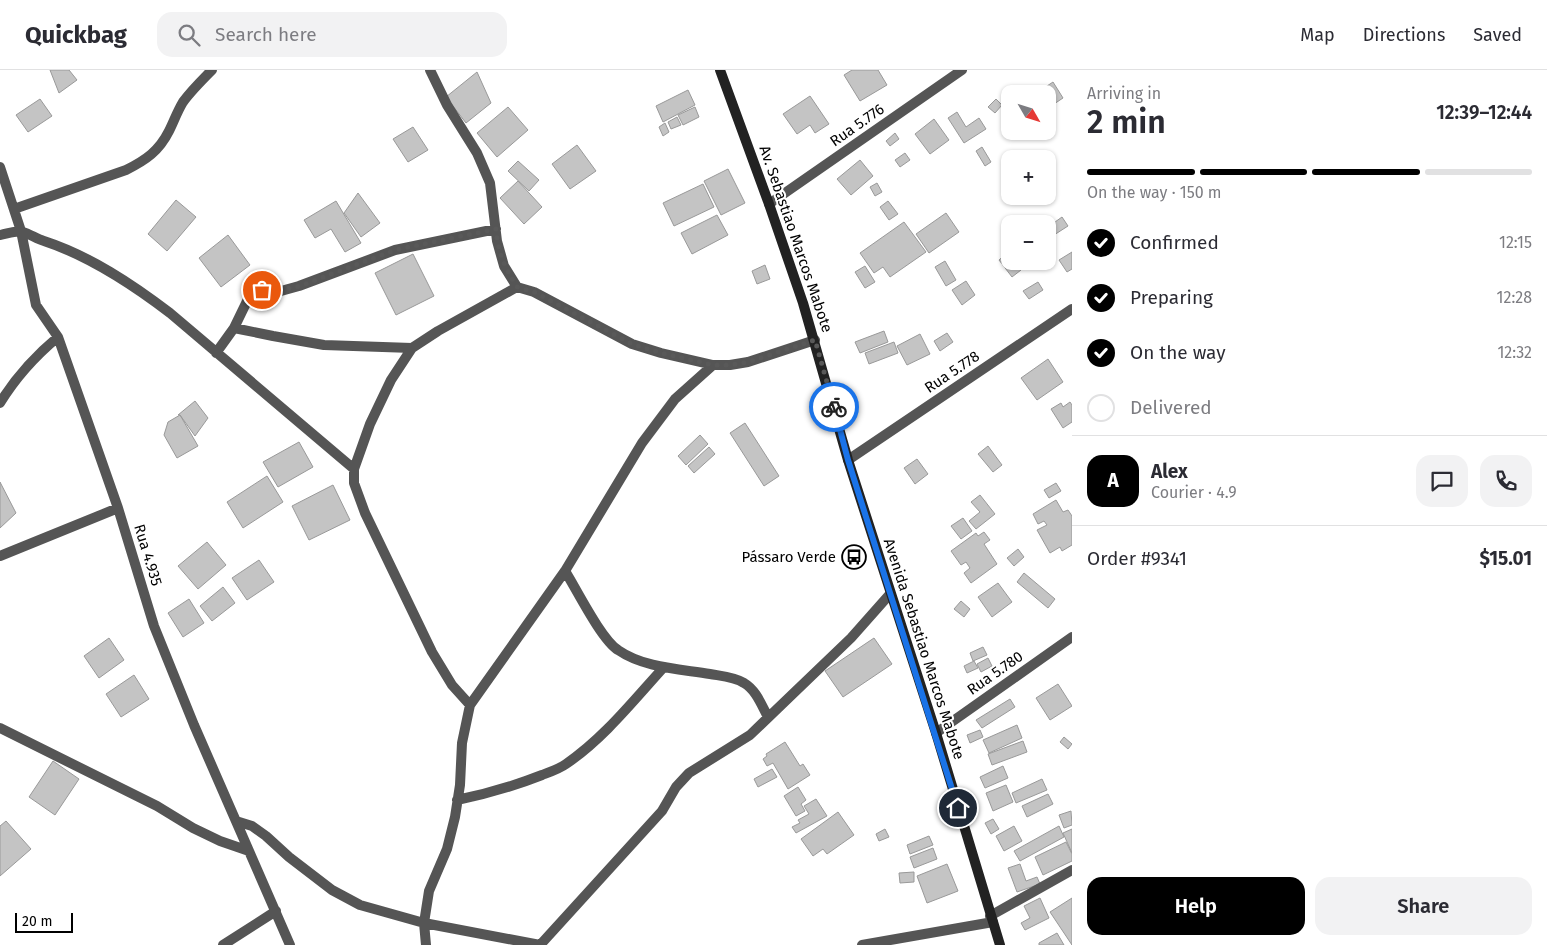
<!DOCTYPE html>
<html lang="en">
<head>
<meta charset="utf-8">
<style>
  :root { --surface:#fff; --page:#f2f2f3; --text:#2b2b33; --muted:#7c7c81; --line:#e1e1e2; --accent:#000 }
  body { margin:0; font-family:"Fira Sans",sans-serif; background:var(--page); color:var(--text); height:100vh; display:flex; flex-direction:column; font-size:19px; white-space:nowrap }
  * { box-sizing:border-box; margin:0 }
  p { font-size:16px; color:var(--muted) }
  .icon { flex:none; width:28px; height:28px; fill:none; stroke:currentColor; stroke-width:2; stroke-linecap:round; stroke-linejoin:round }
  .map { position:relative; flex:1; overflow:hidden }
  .panel { display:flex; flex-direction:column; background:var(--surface); width:475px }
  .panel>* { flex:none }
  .needle { width:32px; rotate:129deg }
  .controls { position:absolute; left:1001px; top:15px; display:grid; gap:10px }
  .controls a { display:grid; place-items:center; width:55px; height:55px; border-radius:10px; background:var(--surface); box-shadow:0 1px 4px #0004; font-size:25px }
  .scale { position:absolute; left:15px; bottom:12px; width:58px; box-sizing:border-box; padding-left:5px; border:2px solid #000; border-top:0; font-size:14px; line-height:18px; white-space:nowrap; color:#000; -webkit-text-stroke:4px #fff; paint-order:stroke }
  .pin { position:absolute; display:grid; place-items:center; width:42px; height:42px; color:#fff; margin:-21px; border:2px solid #fff; border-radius:50%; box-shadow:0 1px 5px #0007 }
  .courier { position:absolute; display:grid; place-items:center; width:50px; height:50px; margin:-25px; border:4px solid #1a73e8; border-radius:50%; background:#fff; color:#222; box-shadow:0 1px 6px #0007 }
  .head em { font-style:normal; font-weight:600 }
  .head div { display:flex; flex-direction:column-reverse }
  .head { display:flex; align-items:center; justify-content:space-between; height:85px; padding:0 15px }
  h1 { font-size:32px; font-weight:600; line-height:38px }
  .bar { display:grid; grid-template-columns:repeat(4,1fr); gap:8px 5px; align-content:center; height:60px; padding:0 15px }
  .bar i { height:6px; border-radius:4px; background:var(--line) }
  .bar .active { background:var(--accent) }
  .bar p { grid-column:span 4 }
  .line { display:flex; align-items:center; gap:12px; padding:0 15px; border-top:1px solid var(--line) }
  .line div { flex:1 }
  .round { display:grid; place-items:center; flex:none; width:52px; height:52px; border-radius:15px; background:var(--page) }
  ol { padding:0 15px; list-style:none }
  li { display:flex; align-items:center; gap:15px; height:55px }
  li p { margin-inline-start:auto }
  li .icon { padding:5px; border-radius:50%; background:var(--accent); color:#fff; stroke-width:4 }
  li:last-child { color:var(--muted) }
  li i { width:28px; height:28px; border:2px solid var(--line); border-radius:50% }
  .cta { display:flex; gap:10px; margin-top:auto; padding:10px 15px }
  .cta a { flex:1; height:58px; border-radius:15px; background:var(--accent); color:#fff; font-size:20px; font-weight:600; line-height:58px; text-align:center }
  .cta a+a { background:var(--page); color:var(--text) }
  header { display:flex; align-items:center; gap:30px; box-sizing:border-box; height:70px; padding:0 25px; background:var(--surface); border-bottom:1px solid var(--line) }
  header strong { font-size:24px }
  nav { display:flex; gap:28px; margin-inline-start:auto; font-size:18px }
  .search { width:350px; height:45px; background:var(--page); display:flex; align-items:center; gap:12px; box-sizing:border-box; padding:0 18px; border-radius:15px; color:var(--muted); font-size:19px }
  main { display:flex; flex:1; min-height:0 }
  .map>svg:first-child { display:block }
  .building { fill:#c4c4c4; stroke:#999 }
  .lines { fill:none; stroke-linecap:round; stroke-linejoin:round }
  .street { stroke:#555; stroke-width:10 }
  .secondary { stroke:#222; stroke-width:10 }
  .done { stroke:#595959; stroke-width:5; stroke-dasharray:0 9 }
  .route { stroke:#1a73e8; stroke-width:6 }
  .labels { text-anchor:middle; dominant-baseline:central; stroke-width:4; stroke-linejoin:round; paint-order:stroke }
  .street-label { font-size:15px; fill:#000; stroke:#fff }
  .poi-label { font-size:15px; fill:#000; stroke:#fff; text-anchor:end }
</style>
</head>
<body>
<header>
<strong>Quickbag</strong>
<div class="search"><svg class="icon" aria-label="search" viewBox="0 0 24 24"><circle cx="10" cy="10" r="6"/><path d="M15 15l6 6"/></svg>Search here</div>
<nav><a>Map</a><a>Directions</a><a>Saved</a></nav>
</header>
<main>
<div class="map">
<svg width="1072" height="875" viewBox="0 0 1072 875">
  <rect width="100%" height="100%" fill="#fff"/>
  <!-- building -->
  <path class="building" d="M50,0H69L77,10L59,23Z
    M852,0H878L887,15L860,31L844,5Z
    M477,2L491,33L466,53L446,27Z
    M1053,12L1063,28L1048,38V24H1035Z
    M688,20L695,35L663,52L656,36Z
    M810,26L829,54L815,63L810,55L797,64L783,44Z
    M40,29L52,46L28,62L16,45Z
    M996,29L1002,35L995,43L988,37Z
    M508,37L528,60L497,87L477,63Z
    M695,37L699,47L683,55L678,45Z
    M957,42L966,57L979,48L986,59L964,73L948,48Z
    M677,47L681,55L671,59L668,52Z
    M934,49L949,70L930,84L915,64Z
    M665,53L669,62L663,66L659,57Z
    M413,57L428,80L408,92L393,69Z
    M895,63L899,69L890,76L886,71Z
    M577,75L596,101L570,119L552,94Z
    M982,77L991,92L985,96L976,81Z
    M905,83L910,90L900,97L895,90Z
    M860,90L873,106L851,125L837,109Z
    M518,91L539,110L529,121L508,101Z
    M728,99L745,133L721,145L704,111Z
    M518,111L542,137L524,154L500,128Z
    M877,113L882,122L875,126L870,117Z
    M703,114L714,137L674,156L663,133Z
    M358,123L380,153L361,167L344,143Z
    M176,130L196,147L167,181L148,164Z
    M336,131L361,173L345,182L331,159L315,168L304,150Z
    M888,131L898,144L889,150L880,137Z
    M946,143L959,162L929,183L916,164Z
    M717,145L728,165L692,184L681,163Z
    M1062,147L1068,156L1054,165L1048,157Z
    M904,152L926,182L890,207L883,197L874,203L860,183Z
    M228,165L250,195L221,217L199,188Z
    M1072,182V199L1067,202L1059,190Z
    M1007,183L1010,187V191H1013L1021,200L1012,207L999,190Z
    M413,184L434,226L396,245L375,203Z
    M945,191L956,210L946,216L935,197Z
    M765,195L770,209L757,214L752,201Z
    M865,196L875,212L865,218L855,202Z
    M966,211L975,225L962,235L952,220Z
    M1038,212L1043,220L1029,229L1023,221Z
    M884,261L888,272L860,283L855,272Z
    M947,263L953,272L940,281L934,271Z
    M920,264L930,284L907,295L897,276Z
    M894,272L898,283L869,294L865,283Z
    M1048,289L1063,312L1037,330L1021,308Z
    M195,331L208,348L195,366L180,345H178Z
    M1070,332L1072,335V352L1063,358L1051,339L1061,333L1063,337Z
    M180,345L198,376L177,388L164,365L168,352Z
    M745,353L779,406L764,416L730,363Z
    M700,365L708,374L686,395L678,386Z
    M299,372L313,397L278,417L263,392Z
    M988,376L1002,395L993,402L978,384Z
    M709,377L715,384L694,403L688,396Z
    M917,389L928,404L915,414L904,398Z
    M267,406L283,432L243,458L227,432Z
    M0,412L16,443L0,458Z
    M1056,413L1061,421L1049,428L1044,420Z
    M333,415L350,450L309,470L292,436Z
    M980,425L995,444L976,459L969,451L980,442L971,432Z
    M1056,430L1063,442L1068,440L1072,446V475L1062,481L1060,477L1050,483L1037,460L1047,455L1044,451L1038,454L1033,444Z
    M963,448L972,461L961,469L951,456Z
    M984,462L990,470L984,474L997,494L971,513L964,503L970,498L966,492L961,495L951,481L976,463L978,466Z
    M207,472L226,495L198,519L178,496Z
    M1018,479L1024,487L1014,496L1007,488Z
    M259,490L274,512L247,530L232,508Z
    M1024,503L1055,529L1048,538L1017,512Z
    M998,513L1012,532L992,547L978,527Z
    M223,517L235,533L212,551L200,536Z
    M189,529L204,553L183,567L168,543Z
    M961,531L970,539L964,547L954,539Z
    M109,568L124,590L99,608L84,586Z
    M874,568L892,594L843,627L825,601Z
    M983,577L987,585L973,591L970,583Z
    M988,588L992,596L981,602L977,594Z
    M974,591L978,598L967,603L964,596Z
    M134,605L149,629L121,647L106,624Z
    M1058,614L1072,636L1050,650L1036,628Z
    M1010,629L1015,637L982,658L976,650Z
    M1017,655L1022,668L989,683L983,670Z
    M980,660L983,667L970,673L967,665Z
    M1064,667L1072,674L1068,679L1060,672Z
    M1023,671L1027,682L992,695L988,684Z
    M785,672L800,696L803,694L810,705L788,719L773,693L767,696L763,689L767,686L766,684Z
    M53,691L79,709L55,745L29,727Z
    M1003,696L1008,708L985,718L980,707Z
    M772,699L777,707L758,717L754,709Z
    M1042,709L1047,720L1016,733L1012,723Z
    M1006,715L1013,732L993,741L986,723Z
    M798,717L806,730L801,734L805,741L796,746L784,726Z
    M1048,724L1053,734L1027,747L1022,736Z
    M816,729L827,746L796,763L792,757L800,753L798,750L809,744L804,736Z
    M1071,741L1072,755L1064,758L1059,745Z
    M838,742L854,765L827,784L823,779L813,786L801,769Z
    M993,749L999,759L991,764L985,753Z
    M6,751L31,779L0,806V756Z
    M1014,756L1022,771L1004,781L996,766Z
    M1059,756L1064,767L1020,791L1014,781Z
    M885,759L889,767L879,771L876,764Z
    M1072,759V783L1063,763Z
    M929,766L933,775L910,784L907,775Z
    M1066,772L1072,784V791L1043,805L1035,787Z
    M933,778L937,789L914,798L910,787Z
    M947,794L958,821L927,833L917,806Z
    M1020,794L1026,811L1037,807L1040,814L1017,822L1008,798Z
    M914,802V812L900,813L899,803Z
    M1040,828L1049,848L1025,860L1021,853L1030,848L1024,836Z
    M1072,828V875L1050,842Z
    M1057,863L1064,875H1039V873Z"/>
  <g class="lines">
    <!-- street -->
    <path class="street" d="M430,0L447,35L477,83L490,113L497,171L504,196L517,217
      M0,97L21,161L36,235L58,267L118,438L154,556L194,655L290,875
      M769,134L962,0
      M14,139L126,100C146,90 159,81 169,61C174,51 177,42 183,32C191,21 202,10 212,0
      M0,165C7,164 16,160 23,162C30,164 37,169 44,171C90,186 132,214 170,243L354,399
      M234,258L273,266L324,275L412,278
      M216,283L234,258L250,225L257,221H281L299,216L395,180L496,159
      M0,333C16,307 34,287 58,267
      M848,390L1072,239
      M0,486L118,438
      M565,501C577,520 601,569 618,580C644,598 680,599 710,604C721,606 735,607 744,613C756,620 761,634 768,647
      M470,635L452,615L432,582L365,443L354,413V399L370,354L391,310L412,278L438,261L517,217L534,222L632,274L661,283L713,295H730L748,292L815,270
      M0,658L157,736L193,758L220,771L249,781
      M936,663L1072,567
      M457,730C487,724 514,716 542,705C550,702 559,699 566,694C604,668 633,631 664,597
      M236,751L252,756L266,766L289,787L332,820L360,835L424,853L540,875
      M990,846L1072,800
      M223,875L276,841
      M426,875L424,853L429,821L447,779L455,747L460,715L462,673L470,635L565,501L642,373L675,329L713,295
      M540,875L662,741L676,717L689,703L750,665L851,568L890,524
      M862,875L993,852"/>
    <!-- secondary -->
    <path class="secondary" d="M720,0L769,134L803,233L848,390L936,663L1000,875"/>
  </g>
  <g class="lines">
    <!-- done -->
    <path class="done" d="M262,220H281L300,216L395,180L496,159C498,183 504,196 517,217L534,222L632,274L661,283L713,295H730L748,292L815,270L834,337"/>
    <!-- route -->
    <path class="route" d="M834,337L848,390L958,738"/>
  </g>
  <!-- icons -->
  <defs>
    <g id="bus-ring" transform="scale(1.25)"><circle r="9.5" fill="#fff" stroke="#000" stroke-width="1.5"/><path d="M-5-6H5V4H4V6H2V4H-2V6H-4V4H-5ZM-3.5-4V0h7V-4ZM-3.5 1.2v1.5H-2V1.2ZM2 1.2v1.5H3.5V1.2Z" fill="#000"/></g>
  </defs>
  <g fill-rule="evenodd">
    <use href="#bus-ring" x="854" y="487"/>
  </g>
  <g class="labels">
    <!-- street labels -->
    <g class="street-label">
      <text transform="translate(857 55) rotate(-35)">Rua 5.776</text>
      <text transform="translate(796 169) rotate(71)">Av. Sebastiao Marcos Mabote</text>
      <text transform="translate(952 302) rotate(-34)">Rua 5.778</text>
      <text transform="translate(148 485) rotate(73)">Rua 4.935</text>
      <text transform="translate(924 579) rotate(72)">Avenida Sebastiao Marcos Mabote</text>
      <text transform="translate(995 603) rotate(-35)">Rua 5.780</text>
    </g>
    <!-- poi labels -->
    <g class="poi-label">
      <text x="836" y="487">Pássaro Verde</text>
    </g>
  </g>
</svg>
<div class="controls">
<a><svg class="needle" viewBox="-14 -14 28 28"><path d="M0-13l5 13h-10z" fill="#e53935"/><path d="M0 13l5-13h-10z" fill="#7c7c81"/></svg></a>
<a>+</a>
<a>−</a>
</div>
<div class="scale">20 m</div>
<div class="pin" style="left:262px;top:220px;background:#ea580c"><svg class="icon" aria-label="bag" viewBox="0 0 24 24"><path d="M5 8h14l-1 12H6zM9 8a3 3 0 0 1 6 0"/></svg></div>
<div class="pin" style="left:958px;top:738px;background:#1f2937"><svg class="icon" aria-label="home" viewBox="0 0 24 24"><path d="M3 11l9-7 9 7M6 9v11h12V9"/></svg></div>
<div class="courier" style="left:834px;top:337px"><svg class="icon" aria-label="bike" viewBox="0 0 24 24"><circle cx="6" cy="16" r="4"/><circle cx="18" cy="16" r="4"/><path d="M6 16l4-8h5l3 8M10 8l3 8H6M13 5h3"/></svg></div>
</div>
<section class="panel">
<div class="head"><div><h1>2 min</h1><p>Arriving in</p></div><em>12:39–12:44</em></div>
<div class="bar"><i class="active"></i><i class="active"></i><i class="active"></i><i></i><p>On the way · 150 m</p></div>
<ol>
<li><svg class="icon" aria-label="check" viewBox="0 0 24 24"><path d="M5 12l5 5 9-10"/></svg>Confirmed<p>12:15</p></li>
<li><svg class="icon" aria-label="check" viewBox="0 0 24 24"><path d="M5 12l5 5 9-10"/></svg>Preparing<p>12:28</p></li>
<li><svg class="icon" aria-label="check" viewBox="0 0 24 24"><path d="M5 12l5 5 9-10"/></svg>On the way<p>12:32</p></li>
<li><i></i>Delivered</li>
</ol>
<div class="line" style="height:90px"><b class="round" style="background:var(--accent);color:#fff">A</b><div><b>Alex</b><p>Courier · 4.9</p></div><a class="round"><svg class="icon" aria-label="chat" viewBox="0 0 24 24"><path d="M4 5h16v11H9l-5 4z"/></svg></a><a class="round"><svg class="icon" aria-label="phone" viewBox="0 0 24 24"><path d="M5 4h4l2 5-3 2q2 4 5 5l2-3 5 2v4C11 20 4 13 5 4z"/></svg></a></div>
<div class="line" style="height:65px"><div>Order #9341</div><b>$15.01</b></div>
<div class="cta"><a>Help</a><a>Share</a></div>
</section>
</main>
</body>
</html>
